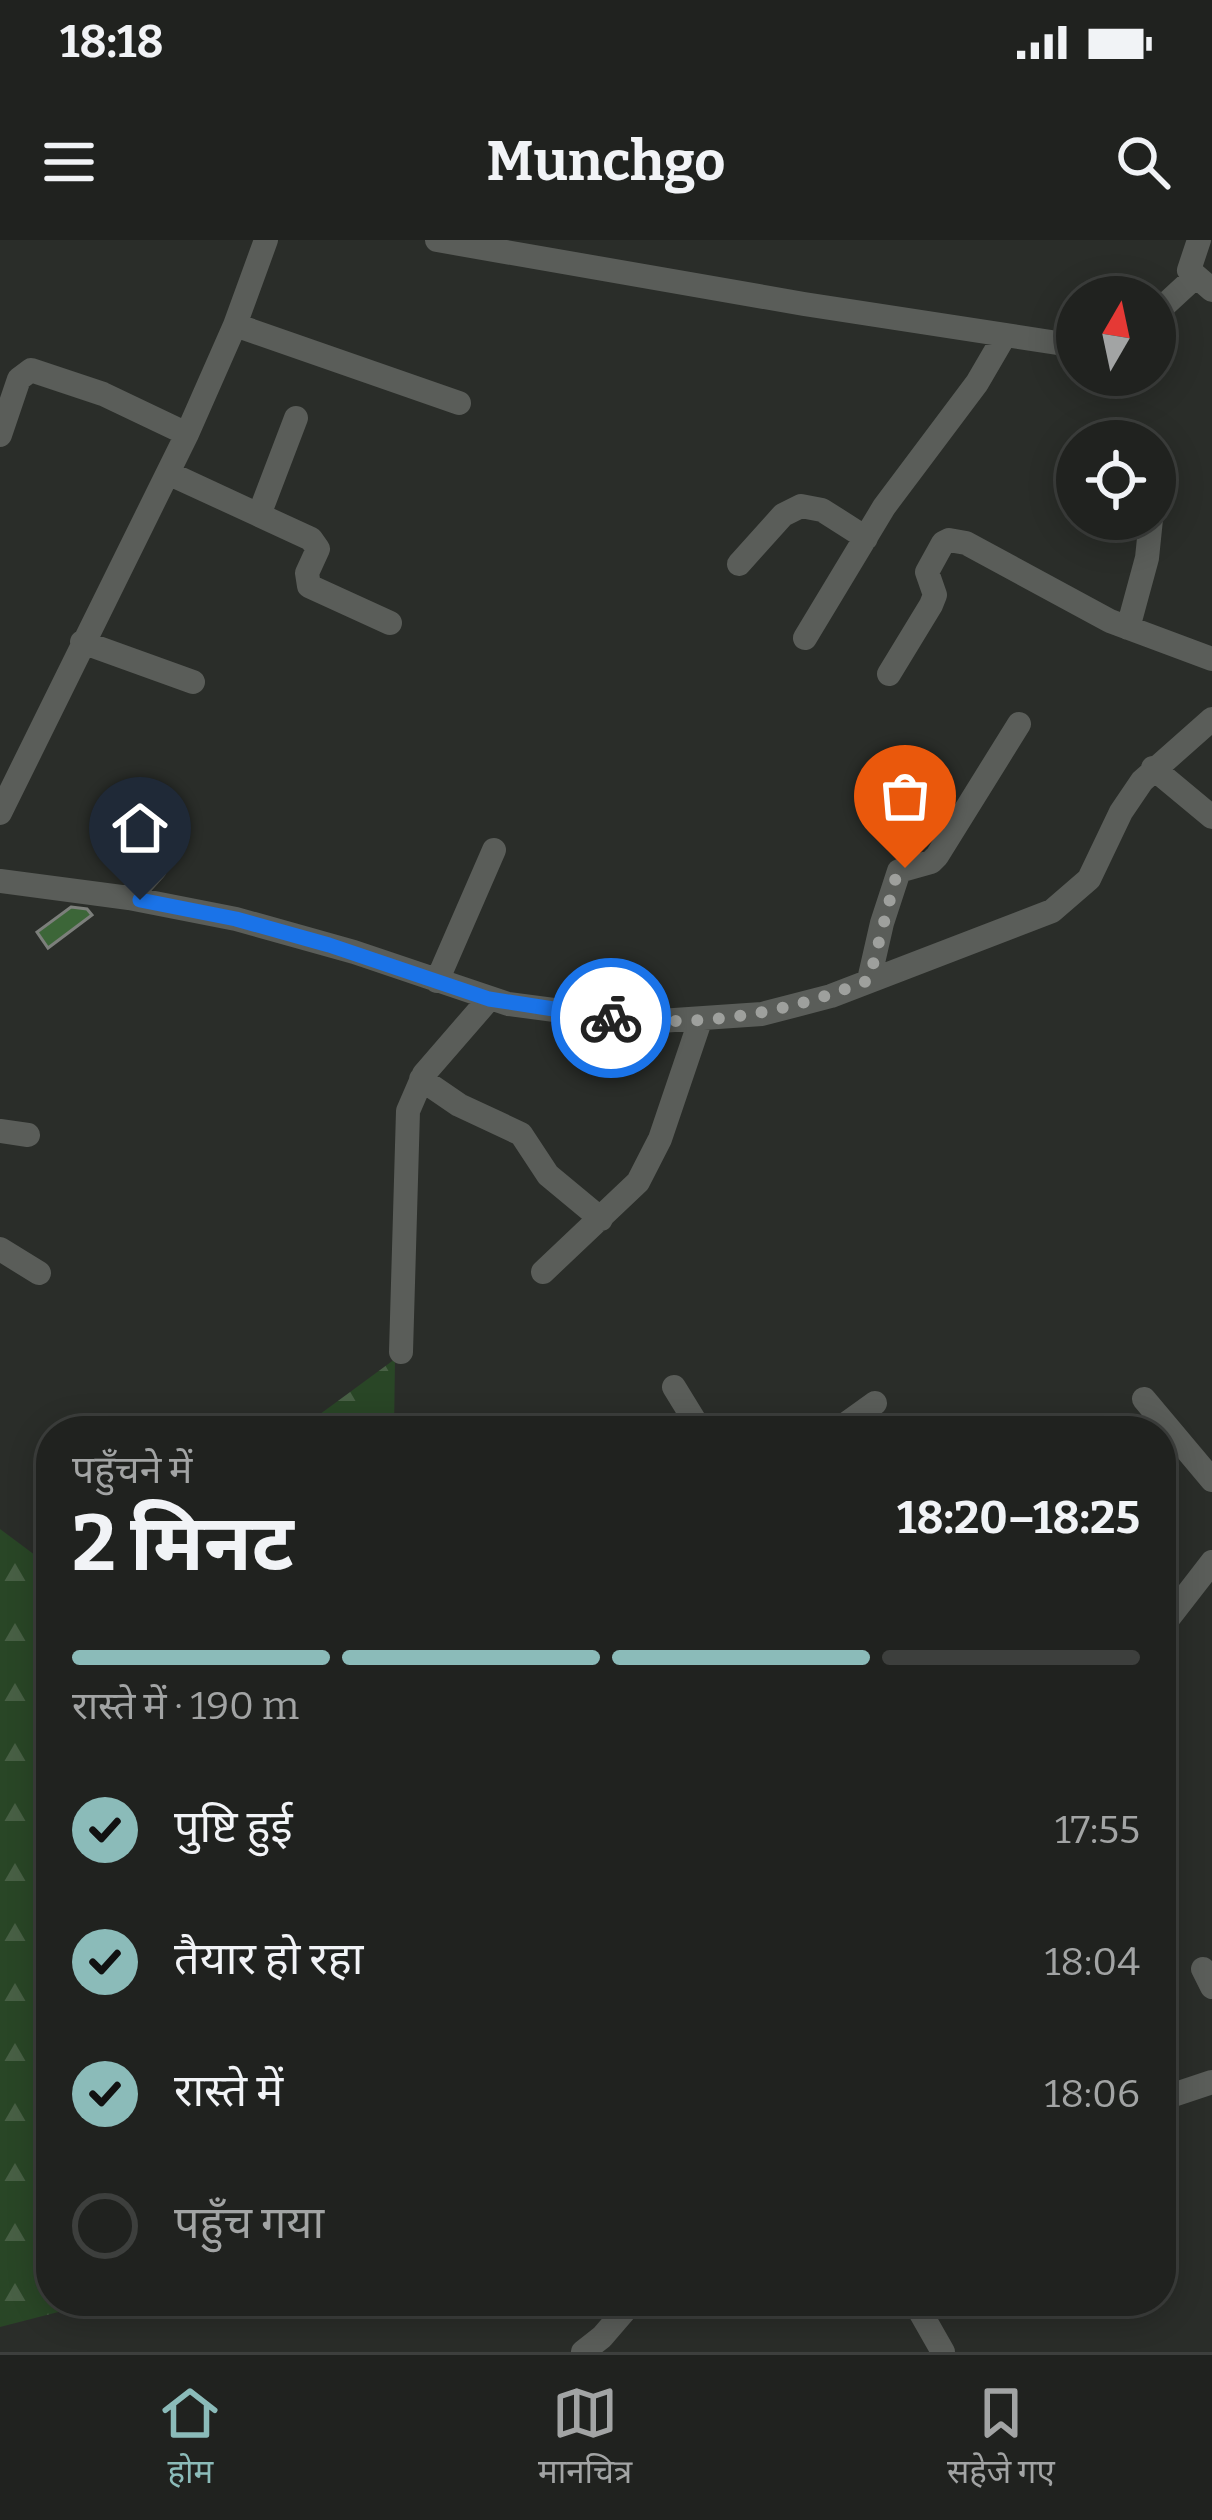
<!DOCTYPE html>
<html lang="hi">
<head>
<meta charset="utf-8">
<style>
  :root { --surface:#20221f; --page:#2d2f2c; --text:#f1f3f6; --muted:#a2a4a4; --line:#3d3f3d; --accent:#8bbbb9 }
  body { margin:0; font-family:Bitter,"Noto Sans Devanagari",serif; background:var(--page); color:var(--text); height:100vh; display:flex; flex-direction:column; font-size:45px; white-space:nowrap }
  * { box-sizing:border-box; margin:0 }
  p { font-size:39px; color:var(--muted) }
  .icon { flex:none; width:66px; height:66px; fill:none; stroke:currentColor; stroke-width:2; stroke-linecap:round; stroke-linejoin:round }
  .map { position:relative; flex:1; overflow:hidden }
  .panel { position:absolute; left:36px; top:1176px; width:1140px; height:900px; display:flex; flex-direction:column; background:var(--surface); border-radius:48px; box-shadow:0 6px 30px #0003,0 0 0 3px var(--line) }
  .panel>* { flex:none }
  .needle { width:78px; rotate:9deg }
  .controls { position:absolute; left:1056px; top:36px; display:grid; gap:24px }
  .controls a { display:grid; place-items:center; width:120px; height:120px; border-radius:50%; background:var(--surface); box-shadow:0 6px 30px #0003,0 0 0 3px var(--line); font-size:60px }
  .pin { position:absolute; display:grid; place-items:center; width:102px; height:102px; color:#fff; margin:-123px -51px; border-radius:50% 50% 50% 0; rotate:-45deg; box-shadow:0 0 12px #0007 }
  .pin .icon { rotate:45deg }
  .courier { position:absolute; display:grid; place-items:center; width:120px; height:120px; margin:-60px; border:9px solid #1a73e8; border-radius:50%; background:#fff; color:#222; box-shadow:0 3px 15px #0007 }
  .summary em { font-style:normal; font-weight:700 }
  .summary div { display:flex; flex-direction:column-reverse }
  .summary { display:flex; align-items:center; justify-content:space-between; height:204px; padding:0 36px }
  h1 { font-size:78px; font-weight:700; line-height:90px }
  .bar { display:grid; grid-template-columns:repeat(4,1fr); gap:18px 12px; align-content:center; height:144px; padding:0 36px }
  .bar i { height:15px; border-radius:9px; background:var(--line) }
  .bar .active { background:var(--accent) }
  .bar p { grid-column:span 4 }
  ol { padding:0 36px; list-style:none }
  li { display:flex; align-items:center; gap:36px; height:132px }
  li p { margin-inline-start:auto }
  li .icon { padding:12px; border-radius:50%; background:var(--accent); color:#111; stroke-width:4 }
  li:last-child { color:var(--muted) }
  li i { width:66px; height:66px; border:6px solid var(--line); border-radius:50% }
  .status { display:flex; justify-content:space-between; align-items:center; height:84px; padding:0 60px; background:var(--surface); direction:ltr }
  .status svg { height:33px; fill:currentColor }
  header { display:flex; justify-content:space-between; align-items:center; height:156px; padding:0 36px; background:var(--surface); font-size:54px; font-weight:700 }
  .menu { display:flex; justify-content:space-around; align-items:center; height:168px; border-top:3px solid var(--line); background:var(--surface); font-size:33px; color:var(--muted) }
  .menu a { display:grid; justify-items:center; gap:6px }
  .menu .active { color:var(--accent) }
  .map>svg:first-child { display:block }
  .forest { fill:url(#forest-firs) }
  .building { fill:#3c6638; stroke:#7c7f7b; stroke-width:3 }
  .lines { fill:none; stroke-linecap:round; stroke-linejoin:round }
  .minor { stroke:#5a5d59; stroke-width:24 }
  .done { stroke:#9ea09d; stroke-width:12; stroke-dasharray:0 21.6 }
  .route { stroke:#1a73e8; stroke-width:15 }
</style>
</head>
<body>
<div class="status"><b>18:18</b><svg viewBox="0 0 49 12"><path d="M0 12V9h3v3zM5 12V6h3v6zM10 12V3h3v9zM15 12V0h3v12zM26 1h20v11H26zM47 4h2v5h-2z"/></svg></div>
<header><svg class="icon" aria-label="menu" viewBox="0 0 24 24"><path d="M4 6h16M4 12h16M4 18h16"/></svg>Munchgo<svg class="icon" aria-label="search" viewBox="0 0 24 24"><circle cx="10" cy="10" r="6"/><path d="M15 15l6 6"/></svg></header>
<div class="map">
<svg width="1212" height="2112" viewBox="0 0 1212 2112">
  <defs>
    <pattern id="forest-firs" width="22" height="20" patternUnits="userSpaceOnUse" patternTransform="scale(3)"><rect width="22" height="20" fill="#294626"/><path d="M5 1l3.5 6h-7zM16 11l3.5 6h-7z" fill="#486045"/></pattern>
  </defs>
  <rect width="100%" height="100%" fill="#2a2d29"/>
  <!-- forest -->
  <path class="forest" d="M395,1119L394,1191H297Z
    M0,1289L51,1327V2061H101L0,2087Z"/>
  <!-- building -->
  <path class="building" d="M71,667L87,669L92,675L48,708L37,692Z"/>
  <g class="lines">
    <!-- minor -->
    <path class="minor" d="M437,0L804,64L1077,106
      M1199,0L1189,30L1212,50
      M1155,74L1194,38
      M235,85L459,163
      M0,195L19,139L31,130L103,154L187,194L235,85L266,0
      M168,233L311,299L318,309L307,333L309,346L390,383
      M259,275L296,178
      M739,324L783,275L801,266L822,270L866,298
      M1128,388L1147,318L1151,279
      M805,398L884,267L977,143L1005,95
      M82,402L193,442
      M889,434L931,365L935,355L927,332L943,303L949,300L966,303L1110,381L1212,419
      M1153,528L1212,577
      M0,573L187,194
      M116,583L158,619L155,629L129,658
      M0,641L129,658L236,679L354,712L508,764L645,782L762,774L831,756L1052,671L1089,639L1121,572L1142,541L1212,479
      M869,740L882,683L899,631L931,622L937,616L1019,484
      M437,741L494,610
      M421,839L459,865L521,894L548,935L601,979
      M0,891L28,895
      M0,1009L39,1033
      M543,1032L638,942L660,899L700,781
      M401,1112L408,871L424,834L489,759
      M674,1147L701,1191
      M1144,1159L1212,1240
      M836,1191L875,1163
      M1161,1388L1212,1322
      M1203,1729L1212,1747
      M1161,1859L1212,1842
      M914,2061L943,2112
      M583,2112L602,2097L633,2061"/>
  </g>
  <g class="lines">
    <!-- done -->
    <path class="done" d="M611,778C701,788 786,774 869,740L895,640L905,628"/>
    <!-- route -->
    <path class="route" d="M140,660L236,679L329,705L489,759L611,778"/>
  </g>
</svg>
<div class="controls">
<a><svg class="needle" viewBox="-14 -14 28 28"><path d="M0-13l5 13h-10z" fill="#e53935"/><path d="M0 13l5-13h-10z" fill="#a2a4a4"/></svg></a>
<a><svg class="icon" aria-label="locate" viewBox="0 0 24 24"><circle cx="12" cy="12" r="6"/><path d="M12 2v4M12 18v4M2 12h4M18 12h4"/></svg></a>
</div>
<div class="pin" style="left:905px;top:628px;background:#ea580c"><svg class="icon" aria-label="bag" viewBox="0 0 24 24"><path d="M5 8h14l-1 12H6zM9 8a3 3 0 0 1 6 0"/></svg></div>
<div class="pin" style="left:140px;top:660px;background:#1f2937"><svg class="icon" aria-label="home" viewBox="0 0 24 24"><path d="M3 11l9-7 9 7M6 9v11h12V9"/></svg></div>
<div class="courier" style="left:611px;top:778px"><svg class="icon" aria-label="bike" viewBox="0 0 24 24"><circle cx="6" cy="16" r="4"/><circle cx="18" cy="16" r="4"/><path d="M6 16l4-8h5l3 8M10 8l3 8H6M13 5h3"/></svg></div>
<section class="panel">
<div class="summary"><div><h1>2 मिनट</h1><p>पहुँचने में</p></div><em>18:20–18:25</em></div>
<div class="bar"><i class="active"></i><i class="active"></i><i class="active"></i><i></i><p>रास्ते में · 190 m</p></div>
<ol>
<li><svg class="icon" aria-label="check" viewBox="0 0 24 24"><path d="M5 12l5 5 9-10"/></svg>पुष्टि हुई<p>17:55</p></li>
<li><svg class="icon" aria-label="check" viewBox="0 0 24 24"><path d="M5 12l5 5 9-10"/></svg>तैयार हो रहा<p>18:04</p></li>
<li><svg class="icon" aria-label="check" viewBox="0 0 24 24"><path d="M5 12l5 5 9-10"/></svg>रास्ते में<p>18:06</p></li>
<li><i></i>पहुँच गया</li>
</ol>
</section>
</div>
<nav class="menu">
<a class="active"><svg class="icon" aria-label="home" viewBox="0 0 24 24"><path d="M3 11l9-7 9 7M6 9v11h12V9"/></svg>होम</a>
<a><svg class="icon" aria-label="map" viewBox="0 0 24 24"><path d="M3 6l6-2 6 2 6-2v14l-6 2-6-2-6 2zM9 4v14M15 6v14"/></svg>मानचित्र</a>
<a><svg class="icon" aria-label="saved" viewBox="0 0 24 24"><path d="M7 4h10v16l-5-4-5 4z"/></svg>सहेजे गए</a>
</nav>
</body>
</html>
